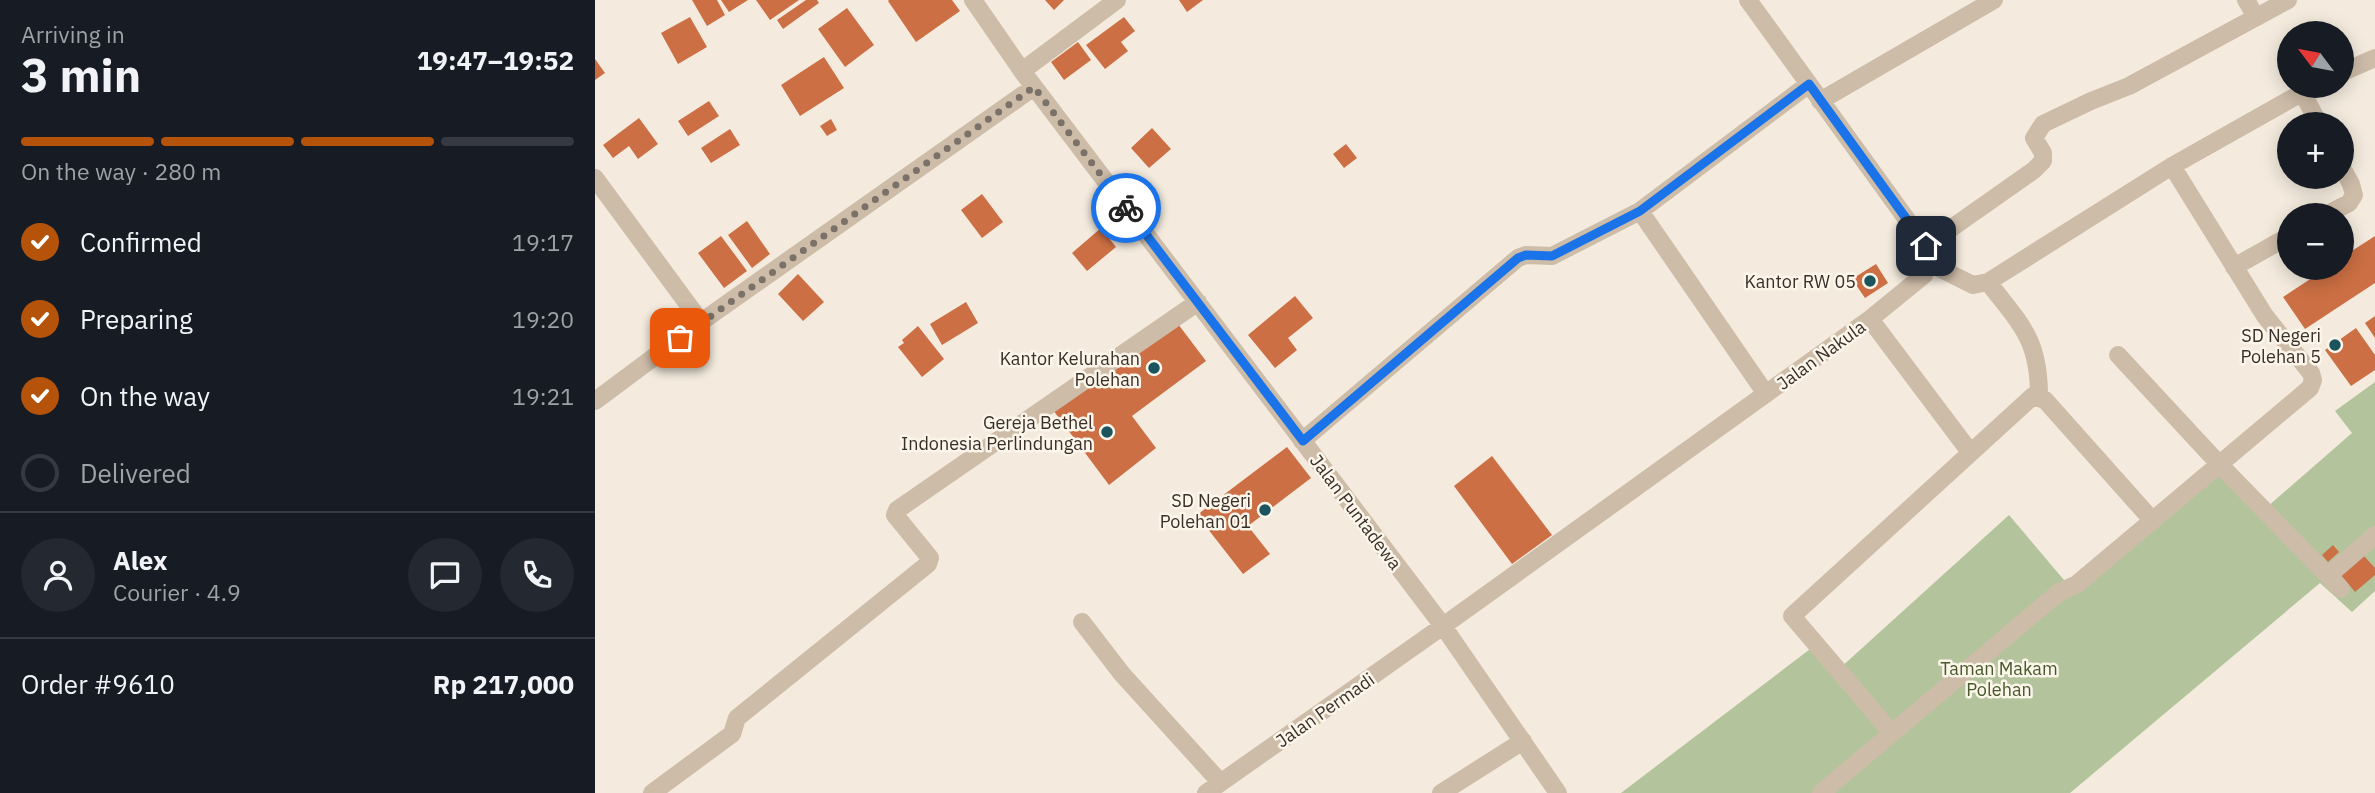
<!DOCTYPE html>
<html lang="en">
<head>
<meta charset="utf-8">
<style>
  :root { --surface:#171b24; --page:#242831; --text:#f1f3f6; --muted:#9ea1a6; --line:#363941; --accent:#b45309 }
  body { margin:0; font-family:"IBM Plex Sans",sans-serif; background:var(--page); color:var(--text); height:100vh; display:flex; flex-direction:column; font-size:26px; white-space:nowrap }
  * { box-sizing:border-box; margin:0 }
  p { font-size:23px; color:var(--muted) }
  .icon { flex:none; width:38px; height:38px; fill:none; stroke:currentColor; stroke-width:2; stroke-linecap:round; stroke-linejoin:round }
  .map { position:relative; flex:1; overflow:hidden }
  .side { display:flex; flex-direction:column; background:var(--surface); width:595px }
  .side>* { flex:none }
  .needle { width:46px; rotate:302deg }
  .tools { position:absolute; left:1682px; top:21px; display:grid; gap:14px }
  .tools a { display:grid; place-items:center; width:77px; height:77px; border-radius:50%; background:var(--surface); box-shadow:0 4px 18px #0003; font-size:35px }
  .pin { position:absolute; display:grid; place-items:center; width:60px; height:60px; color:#fff; margin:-30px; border-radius:14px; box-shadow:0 4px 10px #0006 }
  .courier { position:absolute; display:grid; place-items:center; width:70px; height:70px; margin:-35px; border:5px solid #1a73e8; border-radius:50%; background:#fff; color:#222; box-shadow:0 2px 9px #0007 }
  .head em { font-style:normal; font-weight:700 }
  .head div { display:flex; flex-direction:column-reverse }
  .head { display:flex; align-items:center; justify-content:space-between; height:119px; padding:0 21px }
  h1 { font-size:46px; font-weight:700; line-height:52px }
  .bar { display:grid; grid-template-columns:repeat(4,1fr); gap:10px 7px; align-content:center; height:84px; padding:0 21px }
  .bar i { height:9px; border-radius:5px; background:var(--line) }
  .bar .on { background:var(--accent) }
  .bar p { grid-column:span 4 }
  .line { display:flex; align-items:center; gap:18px; padding:0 21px; border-top:2px solid var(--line) }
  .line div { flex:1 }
  .round { display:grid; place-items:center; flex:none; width:74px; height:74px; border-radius:37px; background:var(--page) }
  ol { padding:0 21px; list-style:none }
  li { display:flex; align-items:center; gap:21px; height:77px }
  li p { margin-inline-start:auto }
  li .icon { padding:7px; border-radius:50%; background:var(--accent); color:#fff; stroke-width:4 }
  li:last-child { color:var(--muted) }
  li i { width:38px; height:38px; border:4px solid var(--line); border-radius:50% }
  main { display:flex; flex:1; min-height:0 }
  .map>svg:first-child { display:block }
  .green { fill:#b3c49c }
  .building { fill:#cc6f44 }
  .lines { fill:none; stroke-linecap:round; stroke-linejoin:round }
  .minor { stroke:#cdbca8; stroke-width:18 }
  .done { stroke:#7a7168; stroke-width:7; stroke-dasharray:0 12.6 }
  .route { stroke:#1a73e8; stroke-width:9 }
  .poi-dot { fill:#1c545d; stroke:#fbf5ea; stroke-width:2.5 }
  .labels { text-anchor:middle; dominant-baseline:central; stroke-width:5; stroke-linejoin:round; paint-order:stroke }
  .poi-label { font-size:18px; fill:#392f29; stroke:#fbf5ea; text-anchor:end }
  .street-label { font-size:18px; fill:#392f29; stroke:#fbf5ea }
  .park-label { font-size:18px; fill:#45592b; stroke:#fbf5ea }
</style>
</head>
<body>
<main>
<section class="side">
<div class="head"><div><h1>3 min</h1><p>Arriving in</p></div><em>19:47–19:52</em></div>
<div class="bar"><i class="on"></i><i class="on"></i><i class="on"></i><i></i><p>On the way · 280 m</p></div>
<ol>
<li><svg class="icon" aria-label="check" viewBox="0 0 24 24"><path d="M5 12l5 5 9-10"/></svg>Confirmed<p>19:17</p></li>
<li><svg class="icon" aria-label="check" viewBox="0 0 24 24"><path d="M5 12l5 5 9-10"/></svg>Preparing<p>19:20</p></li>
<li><svg class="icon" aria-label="check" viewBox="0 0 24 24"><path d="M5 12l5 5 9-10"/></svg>On the way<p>19:21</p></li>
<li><i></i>Delivered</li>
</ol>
<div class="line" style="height:126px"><a class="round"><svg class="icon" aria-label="person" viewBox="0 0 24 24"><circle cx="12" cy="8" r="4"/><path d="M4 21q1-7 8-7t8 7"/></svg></a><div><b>Alex</b><p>Courier · 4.9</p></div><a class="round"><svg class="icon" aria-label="chat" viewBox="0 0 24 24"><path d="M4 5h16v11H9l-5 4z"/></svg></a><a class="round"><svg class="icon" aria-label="phone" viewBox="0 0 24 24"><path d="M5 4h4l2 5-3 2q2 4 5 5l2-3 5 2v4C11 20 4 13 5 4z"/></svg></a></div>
<div class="line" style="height:91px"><div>Order #9610</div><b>Rp 217,000</b></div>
</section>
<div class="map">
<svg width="1780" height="793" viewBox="0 0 1780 793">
  <rect width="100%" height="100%" fill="#f4ebde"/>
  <!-- green -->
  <path class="green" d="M1780,382V591L1757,612L1725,583L1475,793H1026L1219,646L1244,669L1414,515L1480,593L1624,476L1665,513L1757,433L1740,411Z"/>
  <!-- building -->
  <path class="building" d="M97,0H122L130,15L112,26Z
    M126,0H153L134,12Z
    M161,0H204L175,20Z
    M211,0H222L224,3L188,29L182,20Z
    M294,0H357L365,11L321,42L293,1Z
    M450,0H469L459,10Z
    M584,0H608L592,12Z
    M252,8L279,45L250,67L223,29Z
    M95,17L112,47L83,64L66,33Z
    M529,17L540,31L526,42L533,51L510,69L491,45Z
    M483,42L496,60L469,80L456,62Z
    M229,57L249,88L205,116L186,85Z
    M0,59L10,73L0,80Z
    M114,101L124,116L93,136L83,121Z
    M44,118L63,144L43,159L34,146L18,158L8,145Z
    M236,119L242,130L232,136L225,126Z
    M557,128L576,149L554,168L536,148Z
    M135,129L145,145L116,163L106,148Z
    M751,144L762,158L749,168L738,154Z
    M387,194L408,222L387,238L366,210Z
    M152,221L175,254L157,268L133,235Z
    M506,228L521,247L492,271L477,253Z
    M126,236L152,271L129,288L103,253Z
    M1780,236V283L1710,329L1688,297L1732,268H1746V258Z
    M1281,264L1293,283L1270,298L1257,279Z
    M203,274L229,302L208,321L183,294Z
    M700,296L718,318L693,338L702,350L680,368L653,335Z
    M371,302L383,323L347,345L335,324Z
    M1780,316V338L1770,323Z
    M580,320L611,361L537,416L561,448L514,485L458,410Z
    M323,326L349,359L327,377L303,347L309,343L307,340Z
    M1761,328L1780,355V370L1756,386L1730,350Z
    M692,447L716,478L653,526L675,554L648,574L602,515Z
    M897,456L957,535L917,564L859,486Z
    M1738,545L1744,552L1733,562L1727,555Z
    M1769,556L1780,568V575L1760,592L1746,575Z"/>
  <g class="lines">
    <!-- minor -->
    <path class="minor" d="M378,0L427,71L848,626L963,793
      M1651,0L1661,17
      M427,71L522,0
      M1746,73L1780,58
      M1707,92L1724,124
      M1225,101L1399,0
      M0,178L106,322
      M1045,211L1171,394
      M1731,215L1754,203L1759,195L1756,184L1746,166
      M1331,246L1439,170L1448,161V153L1439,138L1448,124L1496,101L1534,86L1693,0
      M1334,263L1378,285L1393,282L1577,166L1719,86
      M1639,267L1694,236
      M1393,282C1426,325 1444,339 1444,396
      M1275,319L1375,452
      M1523,355L1625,465L1746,589
      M0,401L106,322L439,87
      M707,441L923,258L931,255L957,256L1045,211L1214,84
      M1733,576L1780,535
      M487,622L527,674L625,782
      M1297,733L1197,616L1438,396L1450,400L1557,520
      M57,793L137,734L142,718L333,564L335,558L300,515L302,510L603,302
      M611,793L848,626L1275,319L1329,275L1334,263L1331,246L1153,0
      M846,793L928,741
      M1226,793L1463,593L1482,584L1715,388L1718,380L1716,373L1670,316L1577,166"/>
  </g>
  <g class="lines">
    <!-- done -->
    <path class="done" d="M85,338L439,87L531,208"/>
    <!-- route -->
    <path class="route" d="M531,208L708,441L923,258L931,255L957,256L1045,211L1214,84L1331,246"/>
  </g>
  <!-- markers -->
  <g class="poi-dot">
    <circle cx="1275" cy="281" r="7"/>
    <circle cx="1740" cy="345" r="7"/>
    <circle cx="559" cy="368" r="7"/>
    <circle cx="512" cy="432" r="7"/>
    <circle cx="670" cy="510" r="7"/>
  </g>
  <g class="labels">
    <!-- poi labels -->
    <g class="poi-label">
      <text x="1261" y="281">Kantor RW 05</text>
      <text x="1726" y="335">SD Negeri<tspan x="1726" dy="21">Polehan 5</tspan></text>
      <text x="545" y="358">Kantor Kelurahan<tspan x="545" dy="21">Polehan</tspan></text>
      <text x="498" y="422">Gereja Bethel<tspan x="498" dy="21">Indonesia Perlindungan</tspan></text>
      <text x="656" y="500">SD Negeri<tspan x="656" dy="21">Polehan 01</tspan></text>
    </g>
    <!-- street labels -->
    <g class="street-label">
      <text transform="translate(1226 355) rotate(-36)">Jalan Nakula</text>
      <text transform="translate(761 512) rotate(53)">Jalan Puntadewa</text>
      <text transform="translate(730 710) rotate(-35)">Jalan Permadi</text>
    </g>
    <!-- park labels -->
    <g class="park-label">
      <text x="1404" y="668">Taman Makam<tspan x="1404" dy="21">Polehan</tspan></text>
    </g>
  </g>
</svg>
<div class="tools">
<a><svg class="needle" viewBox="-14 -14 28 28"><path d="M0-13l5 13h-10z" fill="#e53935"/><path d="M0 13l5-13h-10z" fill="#9ea1a6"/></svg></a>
<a>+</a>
<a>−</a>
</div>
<div class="pin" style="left:85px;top:338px;background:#ea580c"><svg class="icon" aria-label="bag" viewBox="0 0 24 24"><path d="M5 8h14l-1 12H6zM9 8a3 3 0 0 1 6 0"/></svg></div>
<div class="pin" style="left:1331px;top:246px;background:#1f2937"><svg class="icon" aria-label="home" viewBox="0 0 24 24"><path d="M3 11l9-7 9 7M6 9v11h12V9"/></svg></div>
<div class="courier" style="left:531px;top:208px"><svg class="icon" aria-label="bike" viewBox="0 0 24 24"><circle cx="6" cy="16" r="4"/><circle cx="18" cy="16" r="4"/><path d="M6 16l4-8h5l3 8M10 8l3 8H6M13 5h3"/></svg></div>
</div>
</main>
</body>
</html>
